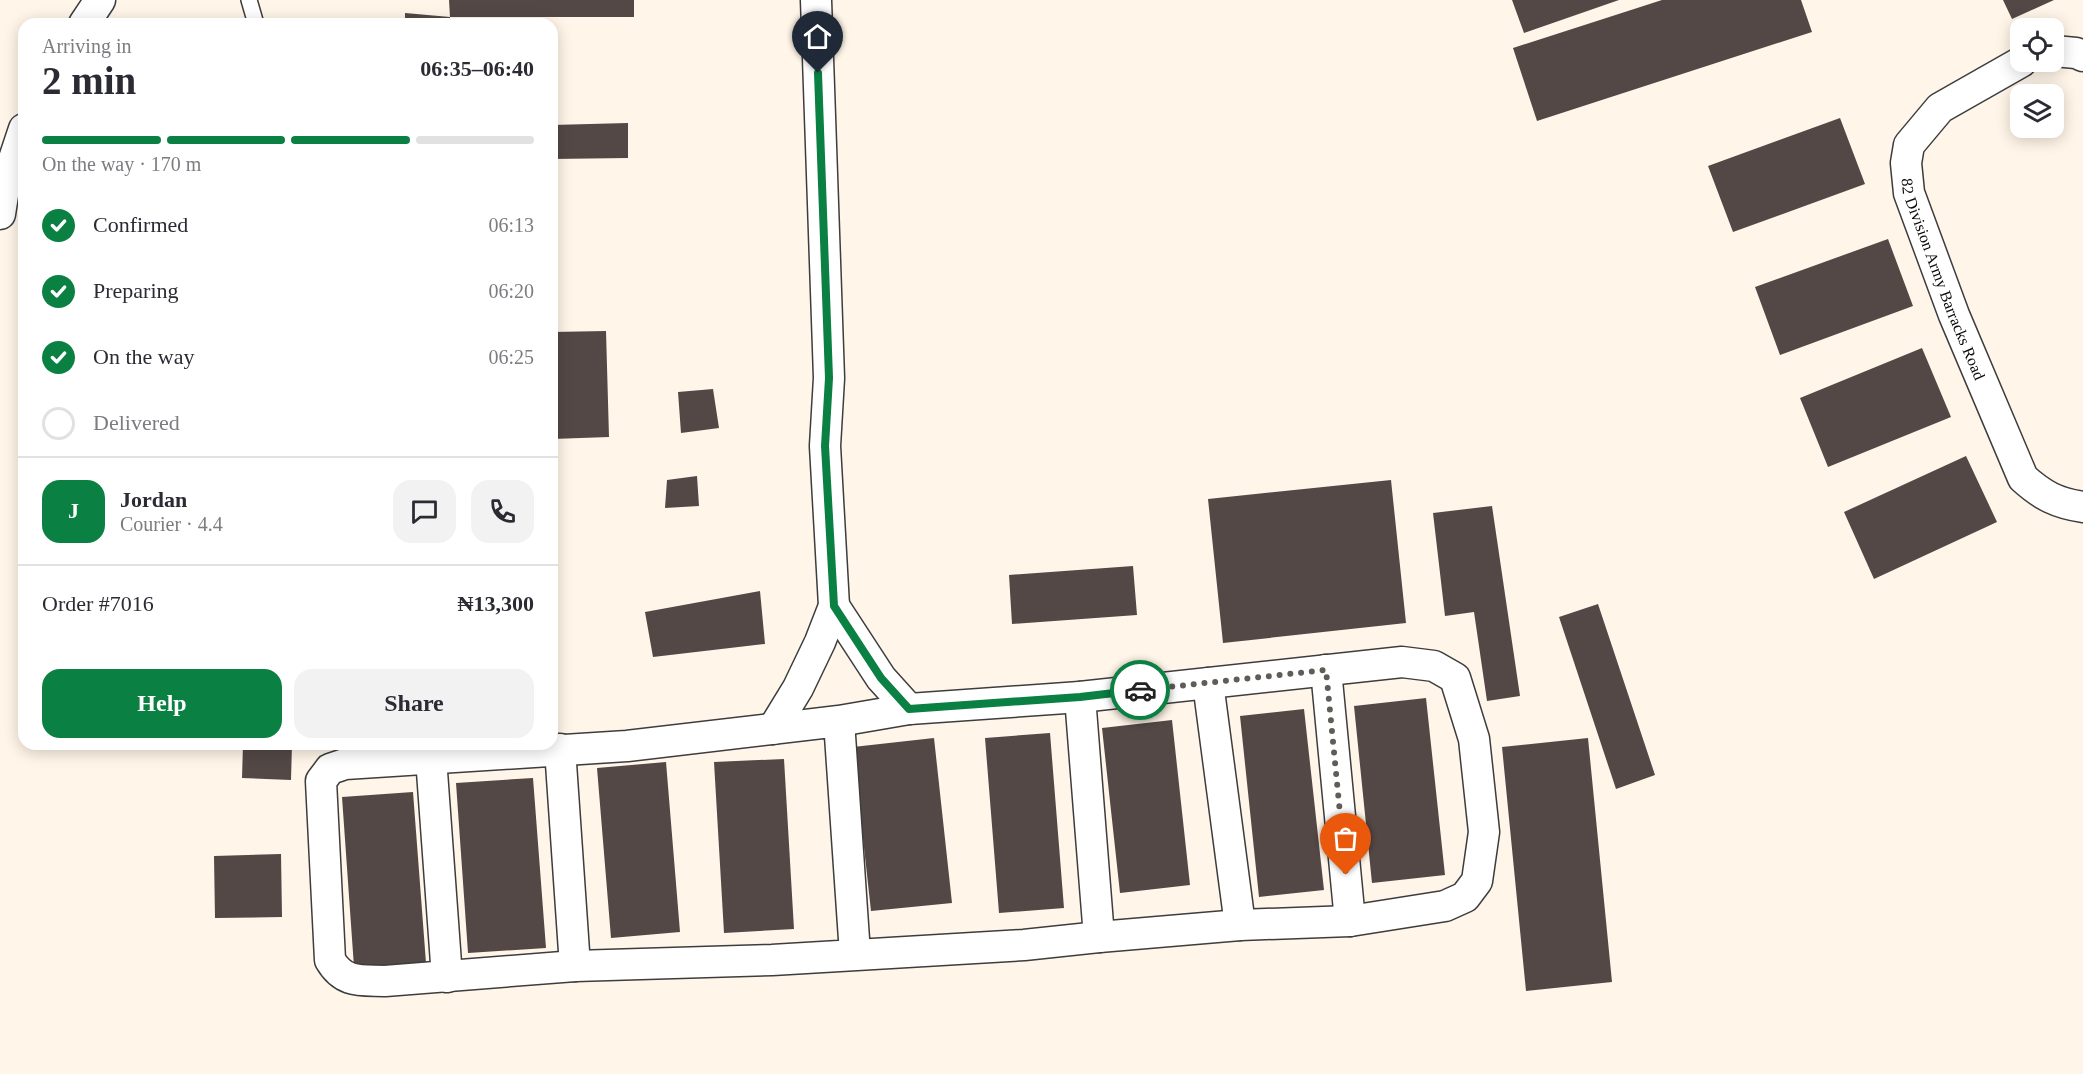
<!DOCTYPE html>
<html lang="en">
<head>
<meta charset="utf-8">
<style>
  :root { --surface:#fff; --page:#f2f2f3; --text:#2b2b33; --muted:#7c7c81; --line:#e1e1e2; --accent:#0b8043 }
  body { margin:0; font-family:Georgia,serif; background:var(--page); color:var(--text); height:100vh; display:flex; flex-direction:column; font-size:22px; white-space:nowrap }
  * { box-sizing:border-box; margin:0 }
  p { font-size:20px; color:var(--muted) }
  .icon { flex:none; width:33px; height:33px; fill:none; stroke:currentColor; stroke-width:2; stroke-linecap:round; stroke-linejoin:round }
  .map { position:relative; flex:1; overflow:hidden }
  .side { position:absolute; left:18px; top:18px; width:540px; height:732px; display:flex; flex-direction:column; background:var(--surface); border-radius:18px; box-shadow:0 3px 15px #0003 }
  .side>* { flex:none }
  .buttons { position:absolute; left:2010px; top:18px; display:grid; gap:12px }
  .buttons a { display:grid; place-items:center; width:54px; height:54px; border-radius:12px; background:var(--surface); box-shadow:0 3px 15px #0003; font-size:30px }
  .pin { position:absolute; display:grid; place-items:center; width:51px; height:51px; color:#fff; margin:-62px -26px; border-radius:50% 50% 50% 0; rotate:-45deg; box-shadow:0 0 6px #0007 }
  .pin .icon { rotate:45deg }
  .courier { position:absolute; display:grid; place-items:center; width:60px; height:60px; margin:-30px; border:4px solid #0b8043; border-radius:50%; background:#fff; color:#222; box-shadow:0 2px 8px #0007 }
  .overview em { font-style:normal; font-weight:800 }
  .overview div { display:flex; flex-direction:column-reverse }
  .overview { display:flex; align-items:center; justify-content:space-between; height:102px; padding:0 24px }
  h1 { font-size:39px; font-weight:800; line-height:45px }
  .bar { display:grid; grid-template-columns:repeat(4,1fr); gap:9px 6px; align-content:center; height:72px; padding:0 24px }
  .bar i { height:8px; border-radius:4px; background:var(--line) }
  .bar .selected { background:var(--accent) }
  .bar p { grid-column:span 4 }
  .line { display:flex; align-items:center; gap:15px; padding:0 24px; border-top:2px solid var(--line) }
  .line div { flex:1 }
  .round { display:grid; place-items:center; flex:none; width:63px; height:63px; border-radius:18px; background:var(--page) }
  ol { padding:0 24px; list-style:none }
  li { display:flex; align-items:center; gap:18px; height:66px }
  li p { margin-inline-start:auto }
  li .icon { padding:6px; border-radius:50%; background:var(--accent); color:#fff; stroke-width:4 }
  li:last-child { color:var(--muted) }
  li i { width:33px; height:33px; border:3px solid var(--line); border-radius:50% }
  .button { display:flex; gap:12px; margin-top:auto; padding:12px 24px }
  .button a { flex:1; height:69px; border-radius:18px; background:var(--accent); color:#fff; font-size:24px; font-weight:800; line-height:69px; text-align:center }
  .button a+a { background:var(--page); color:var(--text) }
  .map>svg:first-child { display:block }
  .building { fill:#534846 }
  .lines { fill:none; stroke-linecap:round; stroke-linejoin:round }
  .lane-casing { stroke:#3d3d3d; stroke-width:18 }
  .street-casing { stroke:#3d3d3d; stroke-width:33 }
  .lane { stroke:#fff; stroke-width:15 }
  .street { stroke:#fff; stroke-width:30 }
  .done { stroke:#605c58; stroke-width:6; stroke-dasharray:0 10.8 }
  .route { stroke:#0b8043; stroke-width:8 }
  .labels { text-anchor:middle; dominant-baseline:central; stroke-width:6; stroke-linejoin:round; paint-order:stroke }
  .street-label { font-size:16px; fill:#0a0a0a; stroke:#fff }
</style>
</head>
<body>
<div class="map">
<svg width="2083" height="1074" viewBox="0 0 2083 1074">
  <rect width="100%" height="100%" fill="#fff5e8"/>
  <!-- building -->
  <path class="building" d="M449,0H634V17H450V24H405V13L450,17Z
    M1512,0H1619L1524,33Z
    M1662,0H1801L1812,32L1537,121L1513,48Z
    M2003,0H2054L2012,19Z
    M1840,118L1865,184L1733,232L1708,166Z
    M628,123V158L552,159V125Z
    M1888,239L1913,306L1780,355L1755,287Z
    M606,331L609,437L552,439V332Z
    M1922,348L1951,417L1828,467L1800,398Z
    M713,389L719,428L681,433L678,392Z
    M1966,456L1997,522L1874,579L1844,512Z
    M697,476L699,506L665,508L667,480Z
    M1391,480L1406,623L1223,643L1208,499Z
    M1492,506L1520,696L1487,701L1474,612L1445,616L1433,513Z
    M1133,566L1137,615L1012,624L1009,575Z
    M760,591L765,644L653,657L645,612Z
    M1598,604L1655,775L1616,789L1559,617Z
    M1426,698L1445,875L1372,883L1354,706Z
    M1304,709L1324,890L1259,897L1240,716Z
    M1172,720L1190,885L1120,893L1102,728Z
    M1050,733L1064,908L999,913L985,738Z
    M934,738L952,903L871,911L853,747Z
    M1588,738L1612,982L1526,991L1502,747Z
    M243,744H292L291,780L242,778Z
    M784,759L794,929L724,933L714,762Z
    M666,762L680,932L611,938L597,768Z
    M533,778L546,948L468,953L456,783Z
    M413,792L426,963L354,967L342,797Z
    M281,854L282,917L215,918L214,856Z"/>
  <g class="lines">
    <!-- lane casing -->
    <g class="lane-casing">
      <path id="lane" d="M249,0L256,24"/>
    </g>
    <!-- street casing -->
    <g class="street-casing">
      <g id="street">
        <path d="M84,24L100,0"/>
        <path d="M2054,51L2076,53L2083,56"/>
        <path id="s1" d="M2021,62L1940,108L1909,145L1906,163L1909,193L1954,315L2023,478C2043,496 2057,503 2083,507"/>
        <path d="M0,214L4,189L24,129"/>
        <path d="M834,606L881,678L909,709"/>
        <path d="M1326,670L1350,921"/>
        <path d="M1208,683L1240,925"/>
        <path d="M1080,697L1099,937"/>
        <path d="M839,721L909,709L1080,697L1402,662L1434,666L1455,678L1474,739L1484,832L1477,881L1465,897L1445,906L1350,921L1240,925L1099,937L1024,945L772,960L575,966L385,981C361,980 344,984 330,960L321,781L330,769L345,764L627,746L839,721L855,954"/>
        <path d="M773,729L798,688L820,642L834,606L825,446L829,378L816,0"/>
        <path d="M560,749L575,966"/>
        <path d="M431,758L447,977"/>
      </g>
    </g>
    <!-- lane -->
    <use href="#lane" class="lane"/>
    <!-- street -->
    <use href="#street" class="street"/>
  </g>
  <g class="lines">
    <!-- done -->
    <path class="done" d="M1140,690L1326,670L1346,875"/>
    <!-- route -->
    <path class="route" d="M818,73L829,378L825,446L834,606L881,678L909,709L1080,697L1140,690"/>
  </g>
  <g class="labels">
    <!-- street labels -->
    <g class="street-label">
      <text stroke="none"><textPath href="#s1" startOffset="282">82 Division Army Barracks Road</textPath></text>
    </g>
  </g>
</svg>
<div class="buttons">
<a><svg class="icon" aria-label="locate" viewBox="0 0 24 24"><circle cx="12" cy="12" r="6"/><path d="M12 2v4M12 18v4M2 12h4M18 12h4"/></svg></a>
<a><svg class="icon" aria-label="layers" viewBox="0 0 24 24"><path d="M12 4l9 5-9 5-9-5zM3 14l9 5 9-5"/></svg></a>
</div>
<div class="pin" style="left:1346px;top:875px;background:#ea580c"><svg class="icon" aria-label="bag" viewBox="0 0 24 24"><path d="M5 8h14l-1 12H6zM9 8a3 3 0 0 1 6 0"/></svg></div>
<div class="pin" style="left:818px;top:73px;background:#1f2937"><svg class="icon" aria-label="home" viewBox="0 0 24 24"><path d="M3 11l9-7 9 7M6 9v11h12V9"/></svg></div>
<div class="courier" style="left:1140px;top:690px"><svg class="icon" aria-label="car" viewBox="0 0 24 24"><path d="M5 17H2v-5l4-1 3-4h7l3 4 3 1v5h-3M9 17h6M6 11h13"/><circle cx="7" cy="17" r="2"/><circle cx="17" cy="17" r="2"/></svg></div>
<section class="side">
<div class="overview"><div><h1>2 min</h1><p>Arriving in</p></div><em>06:35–06:40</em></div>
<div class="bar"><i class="selected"></i><i class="selected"></i><i class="selected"></i><i></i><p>On the way · 170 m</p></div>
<ol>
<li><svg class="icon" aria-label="check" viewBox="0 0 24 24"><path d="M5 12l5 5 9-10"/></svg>Confirmed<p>06:13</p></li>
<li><svg class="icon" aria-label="check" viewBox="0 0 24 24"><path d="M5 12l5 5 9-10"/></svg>Preparing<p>06:20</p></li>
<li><svg class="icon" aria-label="check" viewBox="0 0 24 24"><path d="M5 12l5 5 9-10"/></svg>On the way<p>06:25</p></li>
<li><i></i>Delivered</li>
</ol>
<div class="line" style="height:108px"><b class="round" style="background:var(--accent);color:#fff">J</b><div><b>Jordan</b><p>Courier · 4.4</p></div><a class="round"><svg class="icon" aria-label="chat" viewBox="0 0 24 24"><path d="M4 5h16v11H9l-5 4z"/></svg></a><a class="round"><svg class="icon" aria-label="phone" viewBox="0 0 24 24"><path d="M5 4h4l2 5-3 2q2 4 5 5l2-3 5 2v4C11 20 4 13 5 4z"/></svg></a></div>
<div class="line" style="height:78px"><div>Order #7016</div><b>₦13,300</b></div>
<div class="button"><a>Help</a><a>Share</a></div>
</section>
</div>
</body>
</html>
